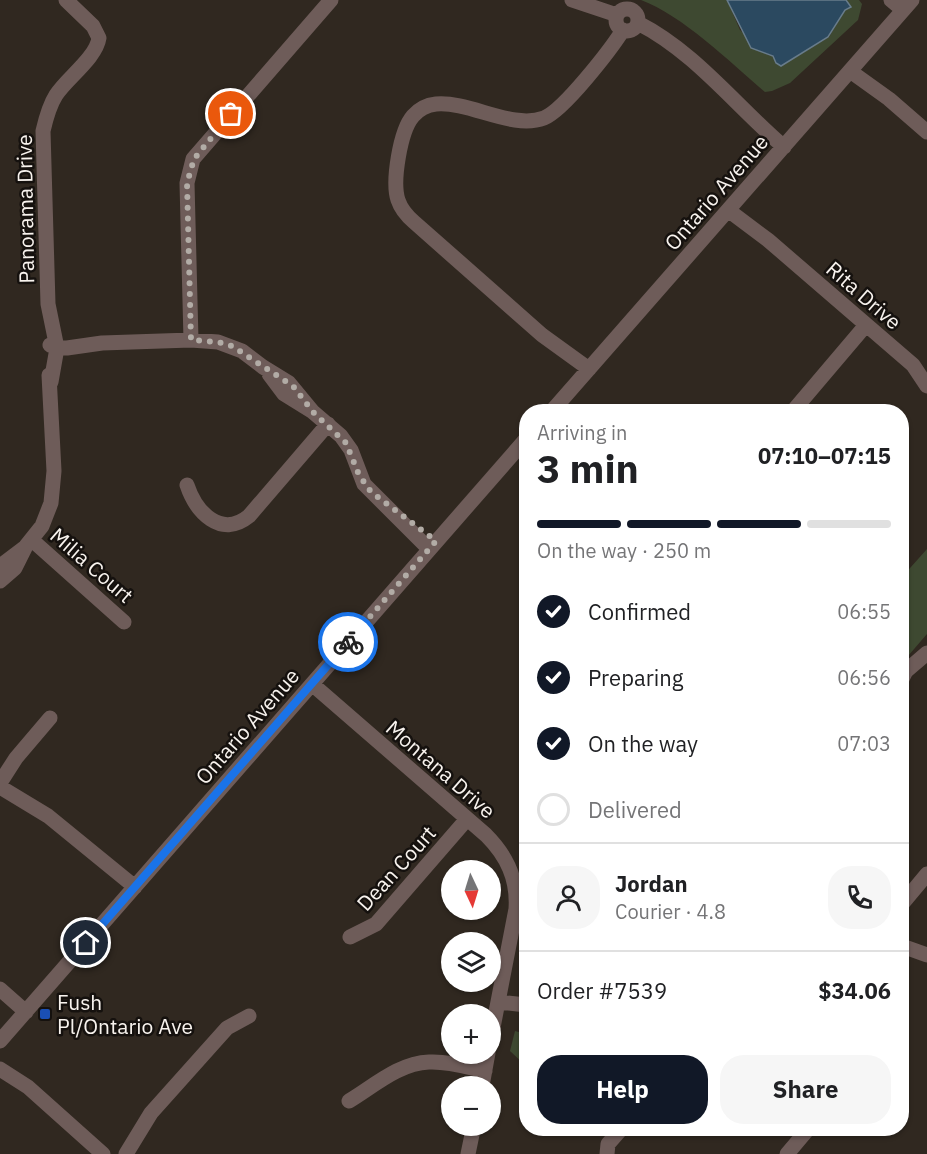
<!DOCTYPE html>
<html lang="en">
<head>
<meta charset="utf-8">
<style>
  :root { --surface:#fff; --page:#f6f6f6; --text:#202124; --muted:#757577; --line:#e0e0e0; --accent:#111827 }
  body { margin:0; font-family:"IBM Plex Sans",sans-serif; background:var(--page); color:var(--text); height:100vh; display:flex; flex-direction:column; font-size:22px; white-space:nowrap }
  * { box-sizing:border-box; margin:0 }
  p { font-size:20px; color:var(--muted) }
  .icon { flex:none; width:33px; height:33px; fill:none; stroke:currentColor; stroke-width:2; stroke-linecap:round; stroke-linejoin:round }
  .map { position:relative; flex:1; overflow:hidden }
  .panel { position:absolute; left:519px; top:404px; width:390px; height:732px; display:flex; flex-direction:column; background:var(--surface); border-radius:24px; box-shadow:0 2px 4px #0004 }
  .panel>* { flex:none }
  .needle { width:39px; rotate:176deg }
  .tools { position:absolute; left:441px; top:860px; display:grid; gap:12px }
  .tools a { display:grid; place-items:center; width:60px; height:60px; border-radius:50%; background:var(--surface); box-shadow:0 2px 4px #0004; font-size:30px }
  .pin { position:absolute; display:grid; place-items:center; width:51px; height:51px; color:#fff; margin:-26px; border:3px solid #fff; border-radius:50%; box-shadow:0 2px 6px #0007 }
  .courier { position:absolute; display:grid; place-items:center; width:60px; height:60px; margin:-30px; border:4px solid #1a73e8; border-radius:50%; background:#fff; color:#222; box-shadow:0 2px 8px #0007 }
  .headline em { font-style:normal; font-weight:700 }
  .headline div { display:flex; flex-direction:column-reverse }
  .headline { display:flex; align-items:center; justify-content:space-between; height:102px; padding:0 18px }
  h1 { font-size:39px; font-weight:700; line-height:45px }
  .bar { display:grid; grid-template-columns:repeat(4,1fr); gap:9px 6px; align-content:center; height:72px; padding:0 18px }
  .bar i { height:8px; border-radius:4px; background:var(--line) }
  .bar .selected { background:var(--accent) }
  .bar p { grid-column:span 4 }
  .line { display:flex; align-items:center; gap:15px; padding:0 18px; border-top:2px solid var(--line) }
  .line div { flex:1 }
  .round { display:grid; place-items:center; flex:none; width:63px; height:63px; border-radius:24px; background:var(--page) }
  ol { padding:0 18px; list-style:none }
  li { display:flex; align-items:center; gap:18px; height:66px }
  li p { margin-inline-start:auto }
  li .icon { padding:6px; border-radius:50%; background:var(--accent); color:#fff; stroke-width:4 }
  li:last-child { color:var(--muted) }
  li i { width:33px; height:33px; border:3px solid var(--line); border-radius:50% }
  .primary-button { display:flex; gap:12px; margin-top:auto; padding:12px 18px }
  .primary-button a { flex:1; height:69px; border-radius:24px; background:var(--accent); color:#fff; font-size:24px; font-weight:700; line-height:69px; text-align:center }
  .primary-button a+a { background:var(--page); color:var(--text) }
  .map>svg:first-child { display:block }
  .green { fill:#3e4931 }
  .water { fill:#2b4960; stroke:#687c8b; stroke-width:1.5 }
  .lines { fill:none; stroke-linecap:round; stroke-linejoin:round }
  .minor { stroke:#6e5c59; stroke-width:15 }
  .done { stroke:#b2aca6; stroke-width:6; stroke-dasharray:0 10.8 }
  .route { stroke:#1a73e8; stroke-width:8 }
  .transit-dot { fill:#1a4fb4; stroke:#15110e; stroke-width:2 }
  .labels { text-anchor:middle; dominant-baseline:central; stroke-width:5; stroke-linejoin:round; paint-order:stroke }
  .street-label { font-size:21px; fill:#f8f3ee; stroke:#15110e }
  .poi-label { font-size:21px; fill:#f8f3ee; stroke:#15110e; text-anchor:start }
</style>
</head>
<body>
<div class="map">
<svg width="927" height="1154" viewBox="0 0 927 1154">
  <rect width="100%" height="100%" fill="#302820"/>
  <!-- green -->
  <path class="green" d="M641,0H727L740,30L768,55L774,56L781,66L829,37L845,10L846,0H859L862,4L858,20L790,83L772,91L765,92C731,63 682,15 641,0Z
    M927,549V634L902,663V577Z
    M515,1031L526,1034V1066L510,1051Z"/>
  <!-- water -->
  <path class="water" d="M727,0H846L851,7L845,10L828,37L781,66L776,63L773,56L751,48Z"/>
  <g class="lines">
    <!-- minor -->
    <path class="minor" d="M572,0L617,15
      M891,0L903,10
      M616 20a11 11 0 1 1 22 0a11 11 0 1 1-22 0Z
      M638,23C695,52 735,105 784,147
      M850,71L889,99L927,132
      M728,210L768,240L913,365L927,386
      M191,340L187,183L193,159L331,0
      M50,345L57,348H67L102,343L191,340L218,342L242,351L263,367L289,383L313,412
      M589,369L542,335L414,222C407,216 401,209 398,200C392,182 400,131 413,116C419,109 427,105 436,104C470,101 512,130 544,118C564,110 611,49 623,30
      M269,374L284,394L313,412L341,436L351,450L364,484L429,549
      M51,382L57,348L48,304L43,131C46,118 49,106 56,95C67,78 96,58 99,38L93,26L66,0
      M552,411L912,0
      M793,411L866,325
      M187,485C196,512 221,539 249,516L328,424
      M32,540L124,622
      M0,569L4,563L24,548
      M0,581L15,568L26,546L42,526L51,503L54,471L49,375
      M902,679L906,671L927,653
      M312,684L486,835C507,856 518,879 516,909L490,1043
      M0,783L16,758L50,718
      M0,787L48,816L135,887
      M902,904L927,874
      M350,937L376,924L467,819
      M902,946L927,955
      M0,989L26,1012
      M499,1002L526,1005
      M0,1041L526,439
      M0,1069L28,1087L103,1154
      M482,1086L488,1053
      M349,1101C374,1086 399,1063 429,1062C448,1061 467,1067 485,1071
      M126,1154L151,1113L227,1028L249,1016
      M468,1154L474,1125
      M607,1154L608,1144L622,1128
      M787,1154L809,1128"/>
  </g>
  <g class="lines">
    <!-- done -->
    <path class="done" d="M231,114L194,159L187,183L191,340L218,342L232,346L293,386L313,412L346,443L359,475L371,492L436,541L348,642"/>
    <!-- route -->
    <path class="route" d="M86,943L348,642"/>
  </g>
  <!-- markers -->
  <rect class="transit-dot" x="39" y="1008" width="12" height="12" rx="3"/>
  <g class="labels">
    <!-- street labels -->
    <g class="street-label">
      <text transform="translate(716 192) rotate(-49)">Ontario Avenue</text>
      <text transform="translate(25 209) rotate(-91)">Panorama Drive</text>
      <text transform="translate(864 295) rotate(41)">Rita Drive</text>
      <text transform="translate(92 565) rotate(41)">Milia Court</text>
      <text transform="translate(247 726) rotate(-49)">Ontario Avenue</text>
      <text transform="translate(441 769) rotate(41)">Montana Drive</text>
      <text transform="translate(396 868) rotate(-48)">Dean Court</text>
    </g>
    <!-- poi labels -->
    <g class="poi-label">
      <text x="57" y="1002">Fush<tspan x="57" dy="24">Pl/Ontario Ave</tspan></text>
    </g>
  </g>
</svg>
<div class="tools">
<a><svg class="needle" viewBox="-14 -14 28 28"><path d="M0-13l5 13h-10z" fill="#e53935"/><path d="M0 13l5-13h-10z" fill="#757577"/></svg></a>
<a><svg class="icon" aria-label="layers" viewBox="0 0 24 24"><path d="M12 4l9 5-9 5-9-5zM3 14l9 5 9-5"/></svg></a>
<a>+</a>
<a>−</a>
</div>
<div class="pin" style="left:231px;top:114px;background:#ea580c"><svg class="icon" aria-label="bag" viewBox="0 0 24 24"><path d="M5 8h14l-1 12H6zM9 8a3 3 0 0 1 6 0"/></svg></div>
<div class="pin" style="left:86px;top:943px;background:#1f2937"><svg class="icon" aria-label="home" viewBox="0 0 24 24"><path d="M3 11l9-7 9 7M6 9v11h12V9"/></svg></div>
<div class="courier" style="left:348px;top:642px"><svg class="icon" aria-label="bike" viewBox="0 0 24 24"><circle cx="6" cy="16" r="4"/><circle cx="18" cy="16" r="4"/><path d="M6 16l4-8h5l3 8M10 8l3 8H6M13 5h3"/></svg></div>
<section class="panel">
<div class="headline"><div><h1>3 min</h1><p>Arriving in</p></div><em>07:10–07:15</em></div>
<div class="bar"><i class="selected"></i><i class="selected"></i><i class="selected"></i><i></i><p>On the way · 250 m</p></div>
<ol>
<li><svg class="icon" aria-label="check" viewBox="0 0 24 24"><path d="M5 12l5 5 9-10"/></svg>Confirmed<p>06:55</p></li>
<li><svg class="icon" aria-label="check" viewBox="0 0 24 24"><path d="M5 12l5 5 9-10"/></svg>Preparing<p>06:56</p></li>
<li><svg class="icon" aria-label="check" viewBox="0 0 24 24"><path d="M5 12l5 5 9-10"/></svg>On the way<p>07:03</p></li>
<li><i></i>Delivered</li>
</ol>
<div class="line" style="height:108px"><a class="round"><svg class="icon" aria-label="person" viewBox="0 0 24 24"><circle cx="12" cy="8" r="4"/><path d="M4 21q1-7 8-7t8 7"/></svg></a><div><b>Jordan</b><p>Courier · 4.8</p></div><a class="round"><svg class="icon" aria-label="phone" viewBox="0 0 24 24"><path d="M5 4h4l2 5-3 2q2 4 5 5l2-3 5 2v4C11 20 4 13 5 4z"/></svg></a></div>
<div class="line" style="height:78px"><div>Order #7539</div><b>$34.06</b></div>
<div class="primary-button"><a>Help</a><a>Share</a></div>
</section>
</div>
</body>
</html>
